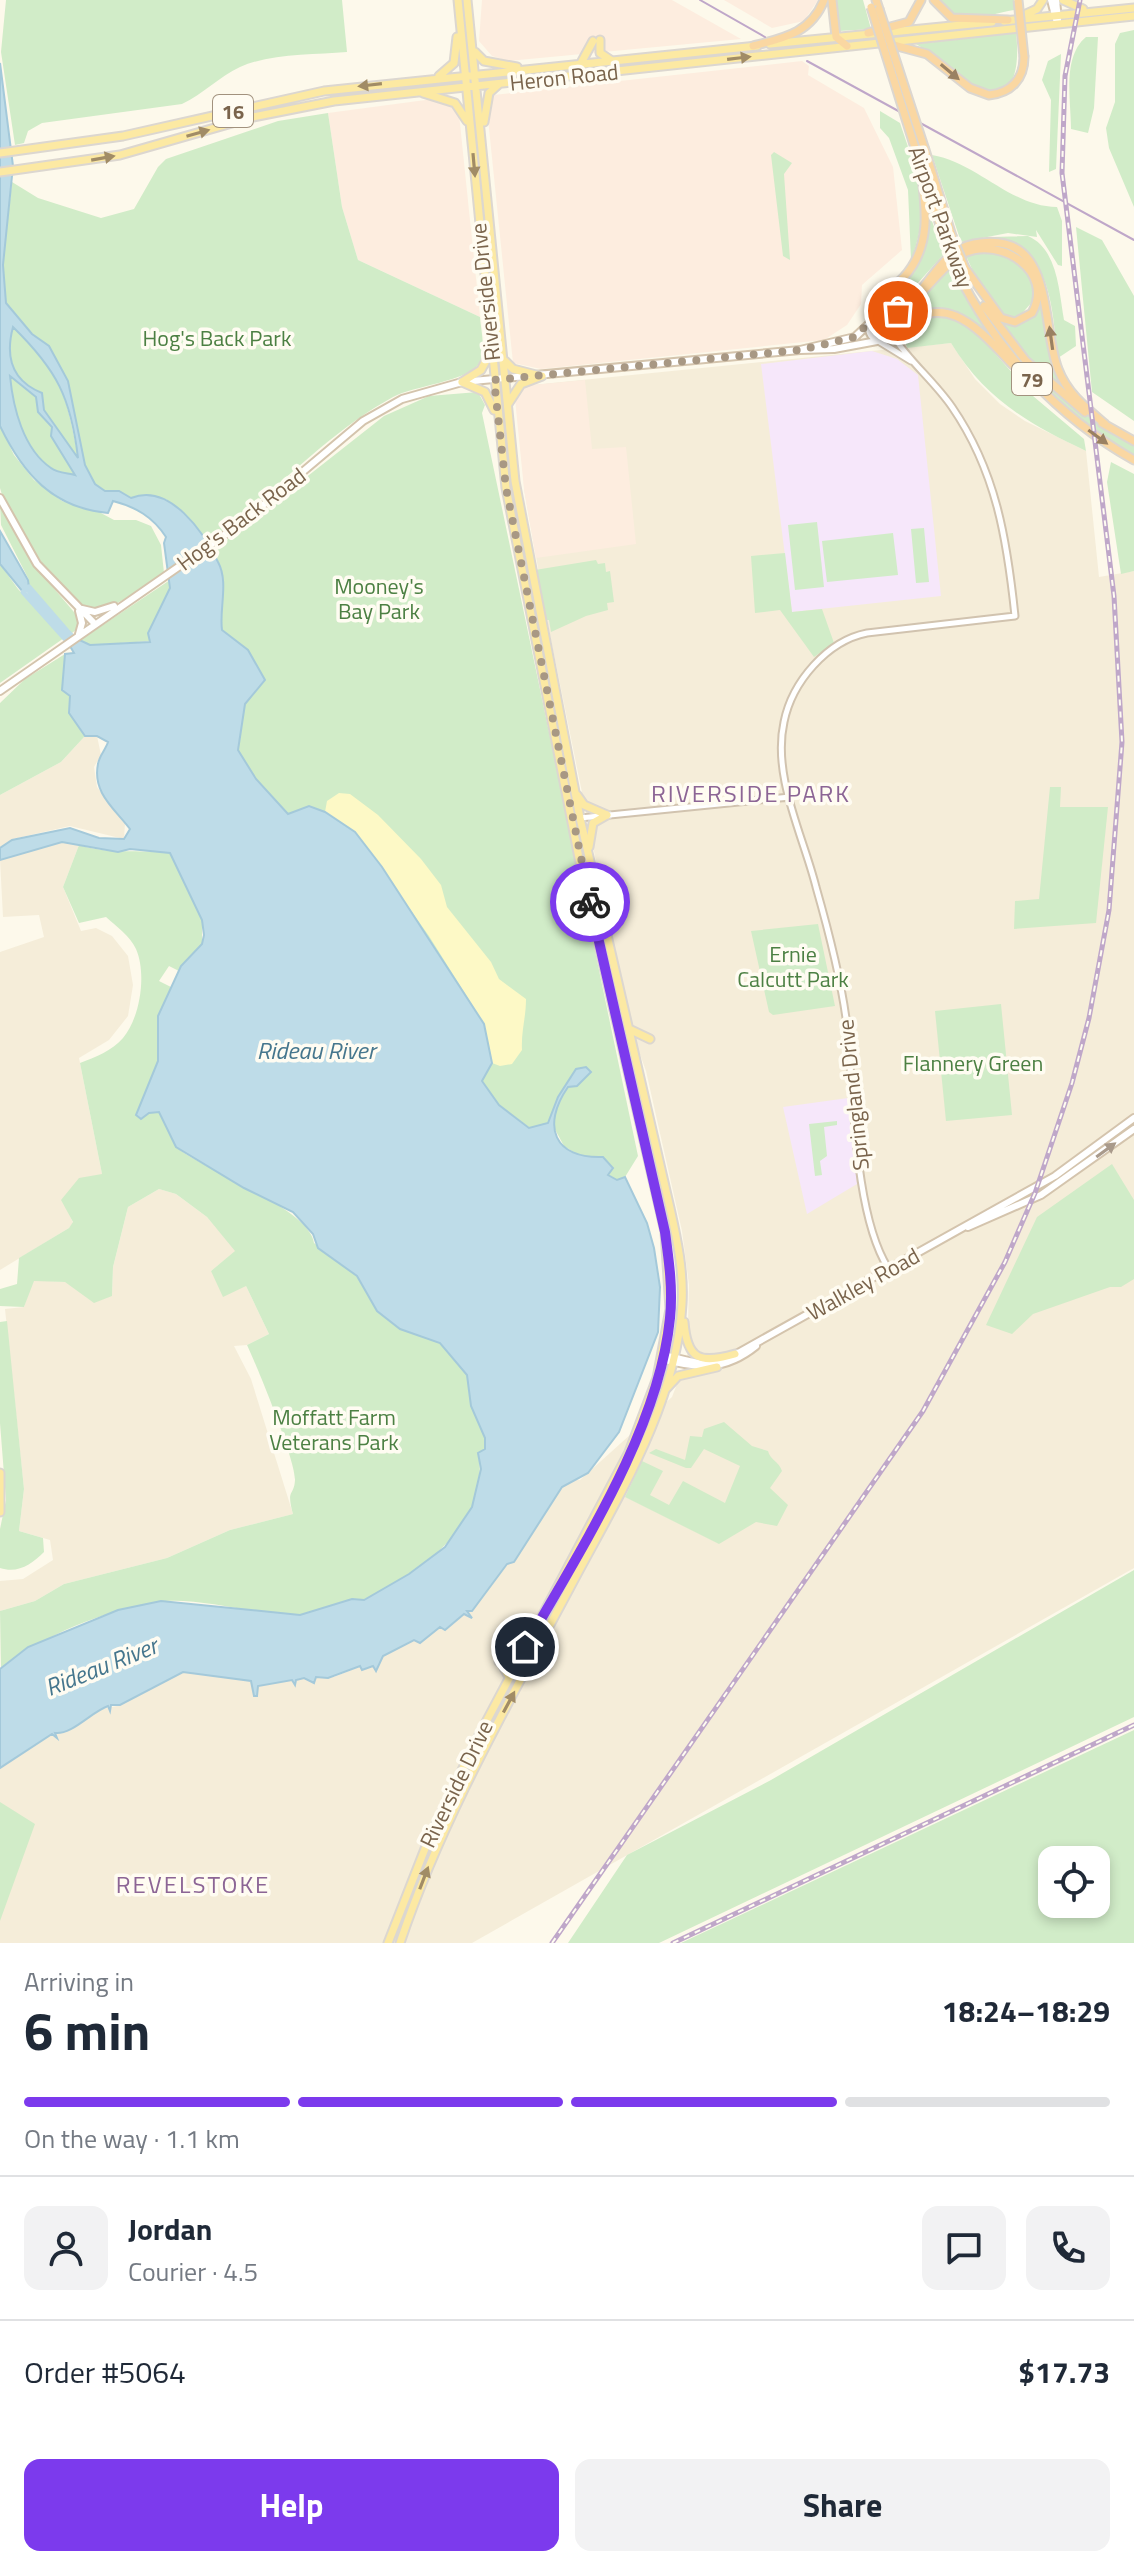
<!DOCTYPE html>
<html lang="en">
<head>
<meta charset="utf-8">
<style>
  :root { --surface:#fff; --page:#f2f2f3; --text:#1f2937; --muted:#747a83; --line:#e0e1e3; --accent:#7c3aed }
  body { margin:0; font-family:"Titillium Web",sans-serif; background:var(--page); color:var(--text); height:100vh; display:flex; flex-direction:column; font-size:30px; white-space:nowrap }
  * { box-sizing:border-box; margin:0 }
  p { font-size:26px; color:var(--muted) }
  .icon { flex:none; width:44px; height:44px; fill:none; stroke:currentColor; stroke-width:2; stroke-linecap:round; stroke-linejoin:round }
  .map { position:relative; height:1943px; overflow:hidden }
  .drawer { display:flex; flex-direction:column; background:var(--surface); flex:1 }
  .drawer>* { flex:none }
  .tools { position:absolute; left:1038px; top:1846px; display:grid; gap:16px }
  .tools a { display:grid; place-items:center; width:72px; height:72px; border-radius:16px; background:var(--surface); box-shadow:0 4px 12px #0003; font-size:40px }
  .pin { position:absolute; display:grid; place-items:center; width:68px; height:68px; color:#fff; margin:-34px; border:4px solid #fff; border-radius:50%; box-shadow:0 2px 8px #0007 }
  .courier { position:absolute; display:grid; place-items:center; width:80px; height:80px; margin:-40px; border:6px solid #7c3aed; border-radius:50%; background:#fff; color:#222; box-shadow:0 2px 10px #0007 }
  .headline em { font-style:normal; font-weight:700 }
  .headline div { display:flex; flex-direction:column-reverse }
  .headline { display:flex; align-items:center; justify-content:space-between; height:136px; padding:0 24px }
  h1 { font-size:52px; font-weight:700; line-height:60px }
  .bar { display:grid; grid-template-columns:repeat(4,1fr); gap:12px 8px; align-content:center; height:96px; padding:0 24px }
  .bar i { height:10px; border-radius:6px; background:var(--line) }
  .bar .on { background:var(--accent) }
  .bar p { grid-column:span 4 }
  .line { display:flex; align-items:center; gap:20px; padding:0 24px; border-top:2px solid var(--line) }
  .line div { flex:1 }
  .round { display:grid; place-items:center; flex:none; width:84px; height:84px; border-radius:16px; background:var(--page) }
  .cta { display:flex; gap:16px; margin-top:auto; padding:16px 24px }
  .cta a { flex:1; height:92px; border-radius:16px; background:var(--accent); color:#fff; font-size:32px; font-weight:700; line-height:92px; text-align:center }
  .cta a+a { background:var(--page); color:var(--text) }
  .map>svg:first-child { display:block }
  .residential { fill:#f5edd9 }
  .commercial { fill:#fdeddf }
  .education { fill:#f6e7fa }
  .green { fill:#d1ecc8; fill-rule:evenodd }
  .sand { fill:#fdf9c6 }
  .water { fill:#bedce8; stroke:#a4c9da; stroke-width:2; fill-rule:evenodd }
  .lines { fill:none; stroke-linecap:round; stroke-linejoin:round }
  .canal { stroke:#bedce8; stroke-width:5 }
  .tertiary-casing { stroke:#d1c3af; stroke-width:9 }
  .secondary-casing { stroke:#d4c4ad; stroke-width:10 }
  .primary-casing { stroke:#dcd7d0; stroke-width:11 }
  .trunk-casing { stroke:#dcd7d0; stroke-width:11 }
  .tertiary { stroke:#fff; stroke-width:5 }
  .secondary { stroke:#fff; stroke-width:6 }
  .primary { stroke:#fce9a3; stroke-width:7 }
  .trunk { stroke:#fad7a2; stroke-width:7 }
  .tram { stroke:#bfa7c9; stroke-width:2 }
  .rail-casing { stroke:#bfa7c9; stroke-width:5 }
  .rail { stroke:#fffcf2; stroke-width:2; stroke-dasharray:6; stroke-linecap:butt }
  .trunk-bridge-casing { stroke:#dcd7d0; stroke-width:11; stroke-linecap:butt }
  .trunk-bridge { stroke:#fad7a2; stroke-width:7 }
  .oneway { fill:#a18c66 }
  .oneway2 { fill:#9a8162 }
  .oneway3 { fill:#a99a8b }
  .done { stroke:#a89884; stroke-width:8; stroke-dasharray:0 14.4 }
  .route { stroke:#7c3aed; stroke-width:10 }
  .labels { text-anchor:middle; dominant-baseline:central; stroke-width:7; stroke-linejoin:round; paint-order:stroke }
  .shield { fill:#fffcf2; stroke:#a2927e; stroke-width:2 }
  .shield-label { font-size:20px; font-weight:bold; fill:#7a644c }
  .street-label { font-size:22px; fill:#7a644c; stroke:#fffcf2 }
  .park-label { font-size:22px; fill:#4c8043; stroke:#fffcf2 }
  .neighbourhood-label { font-size:24px; letter-spacing:2px; fill:#8c6595; stroke:#fffcf2 }
  .water-label { font-size:24px; font-style:italic; fill:#45768d; stroke:#fffcf2 }
</style>
</head>
<body>
<div class="map">
<svg width="1134" height="1943" viewBox="0 0 1134 1943">
  <rect width="100%" height="100%" fill="#fdf9eb"/>
  <!-- residential -->
  <path class="residential" d="M951,343L975,379L1000,404L1025,421L1086,451L1099,577L1134,571V1568L472,1943H0V1768L39,1741L52,1734L56,1738L54,1733H63L97,1710L117,1706L183,1672L251,1681L257,1696V1686L293,1679L295,1685V1679L304,1678L313,1683L316,1677H334L361,1666H373L375,1670L382,1656L415,1640H424L441,1626L444,1630L464,1613L470,1618L467,1612L484,1596L562,1486L569,1480H580L672,1397L687,1358L689,1285L682,1231L646,1071L629,1024L549,630L524,489L522,386Z
    M85,736H97L101,755L94,767L97,787L125,823L124,839L70,826L13,839L0,848V795L61,762Z
    M62,842L79,845L63,887L81,931L96,928L112,936L128,956L133,985L128,1016L109,1040L79,1058L102,1174L68,1211L73,1223L69,1228L0,1270V952L44,937L39,915L3,917L0,860Z
    M159,1189L176,1194L207,1217L236,1251L211,1271L246,1286L269,1334L247,1345L234,1346L251,1379L293,1514L230,1530L167,1558L64,1584L35,1601L0,1611V1581L23,1579L53,1560L50,1540L19,1531L24,1489L5,1309L24,1307L33,1280L65,1282L112,1296L113,1267L128,1207Z"/>
  <!-- commercial -->
  <path class="commercial" d="M482,0H672L741,39L508,61L492,56L479,41Z
    M724,0H818L804,21L772,28Z
    M802,61L809,66L808,75L864,108L893,167L902,250L862,285L861,304L847,325L824,340L541,369L513,363L487,109L493,95Z
    M433,99L450,103L459,114L480,317L358,260L342,207L328,113Z
    M585,380L592,449L626,447L636,544L536,558L524,489L515,399L522,386Z"/>
  <!-- education -->
  <path class="education" d="M872,351L897,359L918,375L941,596L792,612L761,364Z
    M848,1098L857,1184L807,1214L783,1107Z"/>
  <!-- green -->
  <path class="green" d="M6,0H342L347,52C313,55 271,53 240,67C219,77 203,94 182,104L42,123L28,131L24,143L15,145L1,52Z
    M835,0H863L871,29L839,31Z
    M937,0H1014V10C985,14 965,30 937,0Z
    M1134,30V207L1109,148L1106,128L1115,102V44L1120,33Z
    M1016,33C1019,58 1019,107 977,88C955,77 938,56 916,44Z
    M1086,37H1098L1094,108L1088,133L1071,129C1071,100 1062,57 1086,37Z
    M1061,54L1056,169L1049,172L1051,100L1042,80L1048,61Z
    M880,111L900,123C917,174 932,206 911,260L908,190L889,138L880,128Z
    M328,113L342,207L358,260L480,317C481,331 487,353 478,365C466,381 414,386 393,397C325,434 271,497 209,541L166,499L131,498L119,491H105L95,484L85,465L68,381L49,346L32,334L6,303L3,265L12,182L38,198L101,218L134,209L158,167L166,159L278,121Z
    M774,152L792,163L784,174L790,260L783,256L771,155Z
    M932,155C978,163 1011,207 1057,207L1062,221V266L1058,265L1036,230L1037,237L1008,233L961,242Z
    M929,213L944,254L898,305L876,306L908,276Z
    M1076,227L1102,240L1134,296V421L1092,392Z
    M1028,236C1058,249 1059,292 1064,320L1075,326L1076,346L1058,358C1052,314 1053,247 996,240C986,239 974,242 965,243L993,237Z
    M986,252C1012,257 1039,272 1032,302L1019,317L1002,316L979,284L966,256Z
    M950,268L988,334C961,318 953,305 917,313L914,309Z
    M1039,287L1062,384L1067,393L1034,365L999,322L1020,323L1032,316Z
    M933,316L951,318L975,331L1033,396L1084,439L1086,451C1029,424 985,399 951,343L907,348L904,337L910,322Z
    M13,327C63,376 66,394 79,461L44,410L42,393C12,381 5,357 13,327Z
    M1019,358L1067,403L1134,446V457L1061,404Z
    M10,375L36,397L38,413L52,427L76,475C69,474 57,473 51,469C23,449 13,406 10,375Z
    M478,392L485,405L482,413L638,1156L625,1177L617,1180L608,1175L605,1162L592,1158L586,1160L564,1146L551,1122L530,1128L499,1105L482,1081L488,1066L484,1024L382,867L355,832L288,814L256,779L238,750L248,650L222,630C218,605 230,575 210,553L384,416L429,396Z
    M0,426L14,455L34,480L62,501L99,512L114,520H136L151,526L161,545L164,573C145,584 120,606 99,610C69,614 7,516 0,488C0,470 0,445 0,426Z
    M1111,462L1134,474V571L1121,574L1107,482Z
    M0,504L35,566L79,618L78,628L71,634L27,585L29,580L1,525Z
    M817,522L824,587L795,590L788,525Z
    M924,528L929,582L916,583L911,529Z
    M893,533L898,575L827,582L822,541Z
    M785,553L792,612L822,609L834,643L814,657L780,610L755,613L751,556Z
    M596,560L598,564L605,563L606,572L610,571L614,602L607,603L608,610L586,616L551,632L549,620H545L535,570Z
    M0,564L18,589L64,638L0,683Z
    M170,580L169,591L148,633L151,641L90,645L79,641Z
    M65,654L62,690L70,696L69,713L85,736L61,762L0,795V703L25,679Z
    M1050,787H1061L1060,807H1108L1096,923L1014,929L1015,901L1039,899Z
    M79,845C110,855 139,849 170,853L202,920V944L179,971L169,966L159,981L171,987L158,1016V1061L148,1113L159,1112C168,1123 169,1141 180,1150C211,1173 309,1209 314,1243L357,1276L377,1311L400,1329L440,1343L467,1375L471,1406L485,1437V1449L478,1454C492,1521 421,1573 367,1598C359,1602 348,1600 338,1603C325,1607 310,1614 297,1615C254,1615 197,1596 157,1602C102,1611 45,1635 1,1668L0,1611L35,1601L64,1584L167,1558L230,1530L293,1514C286,1488 294,1497 295,1480C296,1461 257,1366 247,1345L269,1334L246,1286L223,1297L211,1271L235,1251L207,1217L176,1194L159,1189L128,1207L113,1267L112,1296L94,1303L65,1282L34,1281L24,1307L0,1306V1289L17,1284L19,1258L69,1228L73,1222L61,1200L79,1178L102,1174L80,1063C95,1057 112,1051 123,1038C140,1018 147,974 136,949C130,936 116,926 106,917L79,923L63,887Z
    M818,924L835,1006L773,1015L769,1012L751,931Z
    M1001,1004L1012,1115L946,1121L935,1011Z
    M837,1121V1125L824,1127L827,1156L820,1161L822,1175L815,1176L809,1124Z
    M1112,1164L1134,1200V1279L1121,1287H1110L1033,1314L1012,1334L986,1325L1037,1217Z
    M7,1321L24,1489L19,1531L43,1538L44,1552C32,1564 18,1574 0,1568V1529L6,1500L0,1423V1322Z
    M724,1422L752,1446L768,1451C770,1460 779,1461 782,1471L770,1488L788,1505L777,1526L756,1522L719,1544L625,1497L642,1461L663,1471L650,1495L669,1505L683,1481L725,1503L740,1466L704,1449L691,1468H686L649,1453L656,1449L685,1460L690,1436L702,1437L704,1429Z
    M1134,1570V1717L659,1943H568L627,1855L771,1780Z
    M1134,1730V1943H681ZM1052,1860H1096V1904H1052Z
    M0,1802L35,1824L0,1921Z"/>
  <!-- sand -->
  <path class="sand" d="M339,793L350,794L378,815L421,859L441,885L447,907L491,962L499,979L526,999C526,1018 521,1031 522,1050L512,1064L500,1066L492,1063L484,1024L429,936L355,832L325,812L327,801Z"/>
  <!-- water -->
  <path class="water" d="M0,63L13,166L3,265L6,303L32,334L49,346L68,381L85,465L95,484L105,491H119L131,498C170,482 204,533 218,562C229,582 219,609 222,630L248,650L265,680L245,704L238,750L256,779L288,814L309,806L325,812L355,832L382,867L484,1024L492,1063L482,1081L499,1105L529,1128L548,1123L558,1097L576,1069L586,1067L591,1072L577,1086L568,1087C541,1126 554,1159 603,1157L613,1168L608,1175L617,1180L625,1177L647,1223L654,1248L660,1287L658,1332L619,1432L588,1473L562,1487L514,1562L507,1564L472,1611H467L472,1618L464,1614L445,1630L440,1627L420,1643L414,1640L383,1656L376,1671L373,1666L362,1670L360,1666L328,1678L316,1677L314,1683L304,1678L296,1680L295,1685L292,1680L258,1686L257,1696H254L251,1681L183,1672L120,1705H111L110,1711L108,1706C91,1712 72,1735 55,1733L57,1738L52,1734L0,1768V1669L28,1647L118,1610L161,1601L300,1615L352,1599L364,1600L409,1574L445,1547L472,1507L481,1469L478,1453L485,1449V1438L471,1406L467,1375L440,1343L400,1329L377,1311L357,1276L318,1248L313,1234L293,1212L244,1188L176,1147L159,1112L149,1113L141,1119L136,1115L158,1061V1016L181,966L202,944L204,935L202,920L170,853L130,849L118,852L62,842L0,860V848L12,840L70,828L99,838L124,839L130,829C115,809 92,793 98,764C99,756 106,749 108,742L97,736H85L69,713L70,696L62,690L65,654L74,653L67,641L73,637L90,645L150,642L148,633L170,588L164,543L166,537C153,517 136,507 113,501L108,513C53,508 23,474 0,426ZM13,327C57,370 71,398 78,458L44,410L42,393C12,381 5,357 13,327ZM10,376L36,397L38,412L52,427L51,436L75,475C68,473 57,473 51,468C23,449 13,407 10,376Z
    M0,531L28,580L29,587L23,592L0,564Z"/>
  <g class="lines">
    <!-- canal -->
    <path class="canal" d="M23,584L73,643
      M29,587L67,631L73,637L67,641L23,592Z"/>
    <!-- tertiary casing -->
    <g class="tertiary-casing">
      <path id="tertiary" d="M880,342L911,361
        M580,818L790,797
        M888,1268C853,1212 854,1087 846,1018C840,975 828,929 816,887C803,835 772,776 784,722C792,682 827,641 867,633L1015,616C1007,539 996,471 952,407C934,381 910,362 893,336"/>
    </g>
    <!-- secondary casing -->
    <g class="secondary-casing">
      <path id="secondary" d="M1051,0L1057,23
        M1056,0L1058,20
        M869 328a13 13 0 1 1 26 0a13 13 0 1 1-26 0Z
        M800,350L834,349L877,341
        M0,498L37,564L94,623
        M82,609L95,612L114,606
        M79,634L82,623L79,611
        M0,691L243,522L363,421L402,399L462,382L800,350L855,337L870,323
        M968,1227L1041,1195L1134,1129
        M663,1355L702,1364L729,1358L1055,1176L1134,1118
        M662,1359C699,1369 725,1371 756,1346"/>
    </g>
    <!-- primary casing -->
    <g class="primary-casing">
      <path id="primary" d="M1063,0L1083,9
        M1024,15L1037,9L1043,0
        M1004,21L1134,8
        M600,40V53L612,61
        M770,44L992,22
        M475,52L484,61L517,67
        M581,63L593,41
        M439,76L454,63L457,37
        M423,93L455,103L467,121
        M484,122L489,93L499,84
        M0,153L123,136L324,91L757,46
        M0,172L120,155L253,117L334,101L1134,16
        M505,361L513,369L540,376
        M462,382L485,392L494,410
        M462,382L481,370L490,353
        M508,404L521,384L542,376
        M577,795L584,805L607,815
        M589,847L593,823L607,815
        M629,1029L650,1039
        M684,1322C687,1360 700,1364 735,1354
        M666,1389L678,1376L717,1367
        M0,1473V1512
        M499,1662L523,1648
        M503,1666L509,1677
        M388,1943L428,1841L477,1739L629,1452L657,1378L670,1309L665,1232L579,858L506,488L458,0
        M400,1943C443,1815 512,1697 575,1578C620,1494 677,1401 682,1304C684,1272 677,1239 670,1208L580,818L515,481L467,0"/>
    </g>
    <!-- trunk casing -->
    <g class="trunk-casing">
      <path id="trunk" d="M832,0L836,37L847,46
        M876,0L879,9
        M934,0L952,18L1008,20
        M868,33L909,22L921,0
        M886,43L927,54L970,88L989,95C1011,93 1024,79 1024,57
        M753,46C784,38 811,33 824,0
        M925,150L952,236
        M928,187L945,241
        M958,273C996,351 1058,417 1134,460
        M984,306L1026,361L1085,412
        M885,315C925,308 933,252 974,244C1056,228 1040,323 1058,369C1067,393 1086,408 1105,424
        M871,320C883,285 882,300 904,277C934,244 925,201 920,162
        M896,326C908,309 945,262 964,253C1001,236 1055,272 1032,313L1015,322L1001,318L965,268
        M895,333C944,287 977,327 1013,365
        M1102,423L1134,441"/>
    </g>
    <!-- tertiary -->
    <use href="#tertiary" class="tertiary"/>
    <!-- secondary -->
    <use href="#secondary" class="secondary"/>
    <!-- primary -->
    <use href="#primary" class="primary"/>
    <!-- trunk -->
    <use href="#trunk" class="trunk"/>
    <!-- tram -->
    <path class="tram" d="M700,0L765,37
      M807,61L1134,240"/>
    <!-- rail casing -->
    <g class="rail-casing">
      <path id="rail" d="M552,1943L923,1411L1005,1262L1035,1193L1072,1083L1089,1018L1109,910L1122,742L1114,596L1062,173L1065,76L1080,0
        M673,1943L1134,1725"/>
    </g>
    <!-- rail -->
    <use href="#rail" class="rail"/>
    <!-- trunk-bridge casing -->
    <g class="trunk-bridge-casing">
      <path id="trunk-bridge" d="M1018,0L1024,57
        M871,7L916,151
        M879,9L925,150
        M952,236L965,268
        M945,241L958,273"/>
    </g>
    <!-- trunk-bridge -->
    <use href="#trunk-bridge" class="trunk-bridge"/>
  </g>
  <!-- one-way arrows -->
  <defs><path id="oneway-solid" d="M-6-.8H1V-3.2L6.5 0L1 3.2V.8H-6Z" transform="scale(2)"/></defs>
  <g class="oneway">
    <use href="#oneway-solid" transform="translate(739 58) rotate(-7)"/>
    <use href="#oneway-solid" transform="translate(370 85) rotate(173)"/>
    <use href="#oneway-solid" transform="translate(198 133) rotate(-16)"/>
    <use href="#oneway-solid" transform="translate(103 158) rotate(-10)"/>
    <use href="#oneway-solid" transform="translate(474 165) rotate(85)"/>
    <use href="#oneway-solid" transform="translate(509 1702) rotate(-62)"/>
    <use href="#oneway-solid" transform="translate(424 1878) rotate(-69)"/>
  </g>
  <g class="oneway2">
    <use href="#oneway-solid" transform="translate(950 72) rotate(40)"/>
    <use href="#oneway-solid" transform="translate(1051 338) rotate(-98)"/>
    <use href="#oneway-solid" transform="translate(1098 437) rotate(36)"/>
  </g>
  <use class="oneway3" href="#oneway-solid" transform="translate(1106 1150) rotate(-36)"/>
  <g class="lines">
    <!-- done -->
    <path class="done" d="M590,902L506,488L494,380L800,350L855,337L874,317L898,311"/>
    <!-- route -->
    <path class="route" d="M525,1647C580,1550 659,1430 670,1318C673,1289 669,1261 665,1232L590,902"/>
  </g>
  <g class="labels">
    <!-- shield labels -->
    <g class="shield">
      <rect x="213" y="95" width="40" height="32" rx="6"/>
      <rect x="1012" y="363" width="40" height="32" rx="6"/>
    </g>
    <g class="shield-label">
      <text x="233" y="111">16</text>
      <text x="1032" y="379">79</text>
    </g>
    <!-- street labels -->
    <g class="street-label">
      <text transform="translate(564 77) rotate(-6)">Heron Road</text>
      <text transform="translate(941 217) rotate(70)">Airport Parkway</text>
      <text transform="translate(485 292) rotate(-96)">Riverside Drive</text>
      <text transform="translate(241 519) rotate(-37)">Hog's Back Road</text>
      <text transform="translate(853 1095) rotate(-96)">Springland Drive</text>
      <text transform="translate(863 1284) rotate(-29)">Walkley Road</text>
      <text transform="translate(456 1784) rotate(-64)">Riverside Drive</text>
    </g>
    <!-- park labels -->
    <g class="park-label">
      <text x="217" y="338">Hog's Back Park</text>
      <text x="379" y="586">Mooney's<tspan x="379" dy="25">Bay Park</tspan></text>
      <text x="793" y="954">Ernie<tspan x="793" dy="25">Calcutt Park</tspan></text>
      <text x="973" y="1063">Flannery Green</text>
      <text x="334" y="1417">Moffatt Farm<tspan x="334" dy="25">Veterans Park</tspan></text>
    </g>
    <!-- neighbourhood labels -->
    <g class="neighbourhood-label">
      <text x="751" y="793">RIVERSIDE PARK</text>
      <text x="193" y="1884">REVELSTOKE</text>
    </g>
    <!-- water labels -->
    <g class="water-label">
      <text x="316" y="1050">Rideau River</text>
      <text transform="translate(101 1666) rotate(-22)">Rideau River</text>
    </g>
  </g>
</svg>
<div class="tools">
<a><svg class="icon" aria-label="locate" viewBox="0 0 24 24"><circle cx="12" cy="12" r="6"/><path d="M12 2v4M12 18v4M2 12h4M18 12h4"/></svg></a>
</div>
<div class="pin" style="left:898px;top:311px;background:#ea580c"><svg class="icon" aria-label="bag" viewBox="0 0 24 24"><path d="M5 8h14l-1 12H6zM9 8a3 3 0 0 1 6 0"/></svg></div>
<div class="pin" style="left:525px;top:1647px;background:#1f2937"><svg class="icon" aria-label="home" viewBox="0 0 24 24"><path d="M3 11l9-7 9 7M6 9v11h12V9"/></svg></div>
<div class="courier" style="left:590px;top:902px"><svg class="icon" aria-label="bike" viewBox="0 0 24 24"><circle cx="6" cy="16" r="4"/><circle cx="18" cy="16" r="4"/><path d="M6 16l4-8h5l3 8M10 8l3 8H6M13 5h3"/></svg></div>
</div>
<section class="drawer">
<div class="headline"><div><h1>6 min</h1><p>Arriving in</p></div><em>18:24–18:29</em></div>
<div class="bar"><i class="on"></i><i class="on"></i><i class="on"></i><i></i><p>On the way · 1.1 km</p></div>
<div class="line" style="height:144px"><a class="round"><svg class="icon" aria-label="person" viewBox="0 0 24 24"><circle cx="12" cy="8" r="4"/><path d="M4 21q1-7 8-7t8 7"/></svg></a><div><b>Jordan</b><p>Courier · 4.5</p></div><a class="round"><svg class="icon" aria-label="chat" viewBox="0 0 24 24"><path d="M4 5h16v11H9l-5 4z"/></svg></a><a class="round"><svg class="icon" aria-label="phone" viewBox="0 0 24 24"><path d="M5 4h4l2 5-3 2q2 4 5 5l2-3 5 2v4C11 20 4 13 5 4z"/></svg></a></div>
<div class="line" style="height:104px"><div>Order #5064</div><b>$17.73</b></div>
<div class="cta"><a>Help</a><a>Share</a></div>
</section>
</body>
</html>
